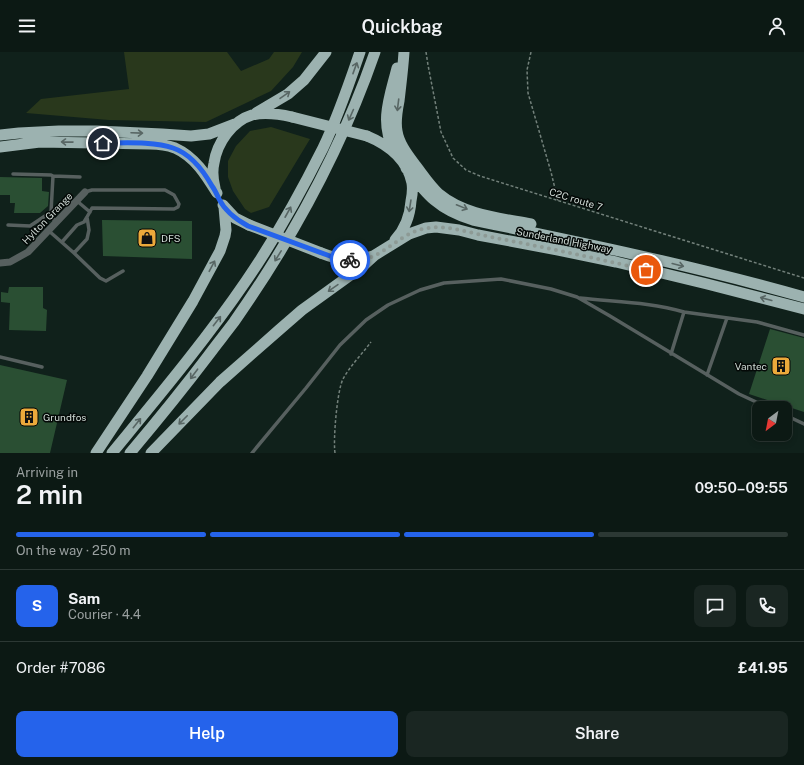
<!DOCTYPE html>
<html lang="en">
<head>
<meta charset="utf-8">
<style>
  :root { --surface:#0c1914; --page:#1a2622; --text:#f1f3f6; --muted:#9aa0a0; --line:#2c3834; --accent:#2563eb }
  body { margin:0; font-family:"Public Sans",sans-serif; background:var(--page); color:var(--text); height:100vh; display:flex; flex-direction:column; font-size:15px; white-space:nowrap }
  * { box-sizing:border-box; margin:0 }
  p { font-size:13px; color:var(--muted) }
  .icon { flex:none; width:22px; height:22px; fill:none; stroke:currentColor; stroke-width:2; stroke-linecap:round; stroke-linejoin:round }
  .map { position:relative; height:401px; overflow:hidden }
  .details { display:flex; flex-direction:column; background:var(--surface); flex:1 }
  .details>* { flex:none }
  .needle { width:26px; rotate:212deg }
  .buttons { position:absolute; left:752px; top:349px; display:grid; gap:8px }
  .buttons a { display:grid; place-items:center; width:40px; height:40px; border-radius:8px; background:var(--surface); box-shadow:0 2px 6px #0003,0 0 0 1px var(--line); font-size:20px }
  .pin { position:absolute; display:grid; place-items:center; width:34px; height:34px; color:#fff; margin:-17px; border:2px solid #fff; border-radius:50%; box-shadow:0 1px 4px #0007 }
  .courier { position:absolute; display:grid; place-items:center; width:40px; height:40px; margin:-20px; border:3px solid #2563eb; border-radius:50%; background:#fff; color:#222; box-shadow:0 1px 5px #0007 }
  .summary em { font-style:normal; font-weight:600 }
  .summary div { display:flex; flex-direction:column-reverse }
  .summary { display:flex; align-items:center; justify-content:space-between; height:68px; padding:0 16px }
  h1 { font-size:26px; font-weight:600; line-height:30px }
  .bar { display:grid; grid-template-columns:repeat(4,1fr); gap:6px 4px; align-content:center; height:48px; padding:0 16px }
  .bar i { height:5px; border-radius:3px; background:var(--line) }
  .bar .active { background:var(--accent) }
  .bar p { grid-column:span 4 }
  .line { display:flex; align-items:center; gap:10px; padding:0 16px; border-top:1px solid var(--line) }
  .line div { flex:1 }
  .round { display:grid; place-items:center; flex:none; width:42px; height:42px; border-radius:8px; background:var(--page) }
  .action { display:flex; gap:8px; margin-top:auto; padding:8px 16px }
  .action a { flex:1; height:46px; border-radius:8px; background:var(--accent); color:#fff; font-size:16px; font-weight:600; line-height:46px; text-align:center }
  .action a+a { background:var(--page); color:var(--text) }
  header { display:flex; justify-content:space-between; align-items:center; height:52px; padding:0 16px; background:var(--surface); font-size:18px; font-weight:600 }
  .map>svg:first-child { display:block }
  .green { fill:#29381c }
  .building { fill:#2a4f33 }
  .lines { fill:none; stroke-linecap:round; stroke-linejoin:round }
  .path { stroke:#73817b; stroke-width:1.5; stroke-dasharray:3 2; stroke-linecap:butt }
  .service { stroke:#57605f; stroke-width:3.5 }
  .minor { stroke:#57605f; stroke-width:7 }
  .trunk { stroke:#9cb2b0; stroke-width:11 }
  .trunk-bridge { stroke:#9cb2b0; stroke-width:11 }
  .oneway { stroke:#586664 }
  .done { stroke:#8d9a95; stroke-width:4; stroke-dasharray:0 7.2 }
  .route { stroke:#2563eb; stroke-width:5 }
  .labels { text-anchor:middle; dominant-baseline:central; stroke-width:3; stroke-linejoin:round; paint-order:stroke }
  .street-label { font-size:10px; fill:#d0dbd6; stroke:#040907 }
  .poi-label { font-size:10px; fill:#d0dbd6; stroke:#040907; text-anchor:start }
</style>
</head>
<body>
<header><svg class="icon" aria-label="menu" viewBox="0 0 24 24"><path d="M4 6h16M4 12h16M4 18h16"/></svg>Quickbag<svg class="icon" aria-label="person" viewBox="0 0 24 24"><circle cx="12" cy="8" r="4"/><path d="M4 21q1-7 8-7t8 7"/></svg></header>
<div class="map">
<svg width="804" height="401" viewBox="0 0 804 401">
  <rect width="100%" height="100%" fill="#10211b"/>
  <!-- green -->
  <path class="green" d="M124,0H227L241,19L269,7L274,0H302L293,15L271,39L206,70L109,68L26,61L41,47L129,37Z
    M271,75L310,87L269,155L251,161L245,157L233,139L228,125V109L236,94L250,79Z"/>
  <!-- building -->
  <path class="building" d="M0,125L42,126V139L49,140L48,154L40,161H14L15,151H10V143H0Z
    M102,168L192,169V207L103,204Z
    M9,235H43V256L47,258L46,279L9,278L10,251L1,250V240L8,241Z
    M770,277L804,286V360L749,342Z
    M0,313L67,328L50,401H0Z"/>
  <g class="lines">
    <!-- path -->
    <path class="path" d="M426,0L428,13L441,80L453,106L466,118L480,124L804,226
      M531,0L527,18L528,41L551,120L558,149
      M335,401C333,388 337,339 343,327C350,314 362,302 371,290"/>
    <!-- service -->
    <path class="service" d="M13,122L51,123L53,124L51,160L55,171
      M53,124L80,125
      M77,149L90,160
      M8,173L30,174L51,160
      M49,179L74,201L87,187L89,178L87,165L92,156L174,157L178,155L179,152L174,143L165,138H92L85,140
      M62,190L77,173L84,170L87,165
      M74,201L100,226L106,229L123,219
      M580,246C615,250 650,250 684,260L671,302
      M684,260L757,270L804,283
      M0,305L42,315
      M707,323L727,266
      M785,363L804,372
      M252,401L306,336L340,293L366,268L388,253L420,238L444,231L501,227L551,237L577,245L610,264L739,342L769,356"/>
    <!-- minor -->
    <path class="minor" d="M0,211L10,210L28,200L85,140"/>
    <!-- trunk -->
    <path class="trunk" d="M404,0C403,16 401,32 399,49C397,59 395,69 397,79C399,92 408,103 416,114C423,123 430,134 439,142C464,163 500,166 531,172
      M256,61L288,42L304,28L326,0
      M0,83L19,81L59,79H97L162,82L191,84L209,82L235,72
      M367,84C389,93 407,107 412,131C413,137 412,144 411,149C410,164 405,177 395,188
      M0,95L40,90L150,92C158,92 167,93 175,96C195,105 206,123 217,141
      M394,98C379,70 390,44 397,16
      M406,116C427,143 439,158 473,168C584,191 695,214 804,245
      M215,136C213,128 212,119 214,111C217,91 232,69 252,63C265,60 279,62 292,65
      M223,153L235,166L249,173
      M321,201C342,209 351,211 373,204
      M96,401L147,324L193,249L220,199L225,184L226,178L224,155
      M112,401C158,345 205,289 246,229C275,187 300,142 323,96C338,65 349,32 360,0
      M130,401C157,369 183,337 208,304C216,293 225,282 234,270C293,186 341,98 375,0
      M151,401L220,330L279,278L302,258L363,214L375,203L409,182L426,176L436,175L459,178L478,183L558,198L616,210L707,232L804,257"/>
    <!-- trunk-bridge -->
    <path class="trunk-bridge" d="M292,65L367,84
      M249,173L321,201"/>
  </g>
  <!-- one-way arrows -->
  <defs><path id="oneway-shaft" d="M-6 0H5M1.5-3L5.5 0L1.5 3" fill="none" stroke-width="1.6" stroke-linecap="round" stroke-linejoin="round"/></defs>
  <g class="oneway">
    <use href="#oneway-shaft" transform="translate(355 16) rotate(-70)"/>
    <use href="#oneway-shaft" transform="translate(285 43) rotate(-35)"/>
    <use href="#oneway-shaft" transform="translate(398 53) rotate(97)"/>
    <use href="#oneway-shaft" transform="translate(351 63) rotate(114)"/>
    <use href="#oneway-shaft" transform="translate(137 81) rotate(2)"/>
    <use href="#oneway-shaft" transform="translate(67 90) rotate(-179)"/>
    <use href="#oneway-shaft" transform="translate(410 154) rotate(99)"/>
    <use href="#oneway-shaft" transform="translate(462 155) rotate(22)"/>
    <use href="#oneway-shaft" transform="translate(288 160) rotate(-61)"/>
    <use href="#oneway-shaft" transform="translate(278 204) rotate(122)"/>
    <use href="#oneway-shaft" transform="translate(678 213) rotate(14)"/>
    <use href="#oneway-shaft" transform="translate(212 214) rotate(-62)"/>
    <use href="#oneway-shaft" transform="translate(333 236) rotate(145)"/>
    <use href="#oneway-shaft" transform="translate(766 247) rotate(-165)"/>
    <use href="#oneway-shaft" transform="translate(217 269) rotate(-52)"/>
    <use href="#oneway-shaft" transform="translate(194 322) rotate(127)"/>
    <use href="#oneway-shaft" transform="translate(183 368) rotate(135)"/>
    <use href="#oneway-shaft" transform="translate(137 371) rotate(-51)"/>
  </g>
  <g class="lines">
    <!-- done -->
    <path class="done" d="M350,208C359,208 368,207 376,203C393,194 408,178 428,176C449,173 470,181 491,185C543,195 595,206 646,218"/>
    <!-- route -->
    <path class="route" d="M103,91C123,91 155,89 173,96C191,102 203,118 212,134C215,138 217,143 219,147C225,159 237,168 248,174L330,204L339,208H350"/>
  </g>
  <!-- icons -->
  <defs>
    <g id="shop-square" transform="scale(1)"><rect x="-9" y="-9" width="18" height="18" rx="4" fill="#eca93b" stroke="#040907"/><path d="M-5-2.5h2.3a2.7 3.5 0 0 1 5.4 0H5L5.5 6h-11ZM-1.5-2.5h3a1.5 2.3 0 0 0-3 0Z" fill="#111"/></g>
    <g id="building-square" transform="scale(1)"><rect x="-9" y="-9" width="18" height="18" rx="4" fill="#eca93b" stroke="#040907"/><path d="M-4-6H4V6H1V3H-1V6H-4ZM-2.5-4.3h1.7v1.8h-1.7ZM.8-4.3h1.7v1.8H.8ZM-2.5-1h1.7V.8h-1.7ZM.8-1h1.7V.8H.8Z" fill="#111"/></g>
  </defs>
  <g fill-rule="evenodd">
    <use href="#shop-square" x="147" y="186"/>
    <use href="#building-square" x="781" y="314"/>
    <use href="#building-square" x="29" y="365"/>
  </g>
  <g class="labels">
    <!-- street labels -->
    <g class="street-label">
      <text transform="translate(576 147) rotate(17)">C2C route 7</text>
      <text transform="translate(47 166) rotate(-46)">Hylton Grange</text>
      <text transform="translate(564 188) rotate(11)">Sunderland Highway</text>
    </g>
    <!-- poi labels -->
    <g class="poi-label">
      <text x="161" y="186">DFS</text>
      <text x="767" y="314" text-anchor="end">Vantec</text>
      <text x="43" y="365">Grundfos</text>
    </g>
  </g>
</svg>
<div class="buttons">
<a><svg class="needle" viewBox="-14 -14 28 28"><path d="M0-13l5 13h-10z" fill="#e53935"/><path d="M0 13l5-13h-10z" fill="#9aa0a0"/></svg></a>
</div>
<div class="pin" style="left:646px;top:218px;background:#ea580c"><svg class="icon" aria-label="bag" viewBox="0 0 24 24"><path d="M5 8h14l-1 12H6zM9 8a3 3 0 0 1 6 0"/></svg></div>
<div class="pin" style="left:103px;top:91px;background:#1f2937"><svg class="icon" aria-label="home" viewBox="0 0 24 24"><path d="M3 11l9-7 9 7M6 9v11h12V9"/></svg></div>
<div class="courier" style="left:350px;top:208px"><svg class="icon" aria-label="bike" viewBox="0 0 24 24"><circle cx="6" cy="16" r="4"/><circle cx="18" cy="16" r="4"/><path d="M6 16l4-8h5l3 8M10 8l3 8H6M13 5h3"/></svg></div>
</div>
<section class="details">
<div class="summary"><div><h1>2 min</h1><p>Arriving in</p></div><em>09:50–09:55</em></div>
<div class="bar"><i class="active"></i><i class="active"></i><i class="active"></i><i></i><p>On the way · 250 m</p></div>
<div class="line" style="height:72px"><b class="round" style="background:var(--accent);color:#fff">S</b><div><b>Sam</b><p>Courier · 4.4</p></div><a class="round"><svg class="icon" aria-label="chat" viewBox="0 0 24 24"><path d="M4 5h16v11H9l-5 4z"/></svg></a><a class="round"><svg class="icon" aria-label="phone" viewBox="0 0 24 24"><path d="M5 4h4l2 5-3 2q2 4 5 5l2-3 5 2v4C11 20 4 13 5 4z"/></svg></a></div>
<div class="line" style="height:52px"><div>Order #7086</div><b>£41.95</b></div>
<div class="action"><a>Help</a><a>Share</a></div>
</section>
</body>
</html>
